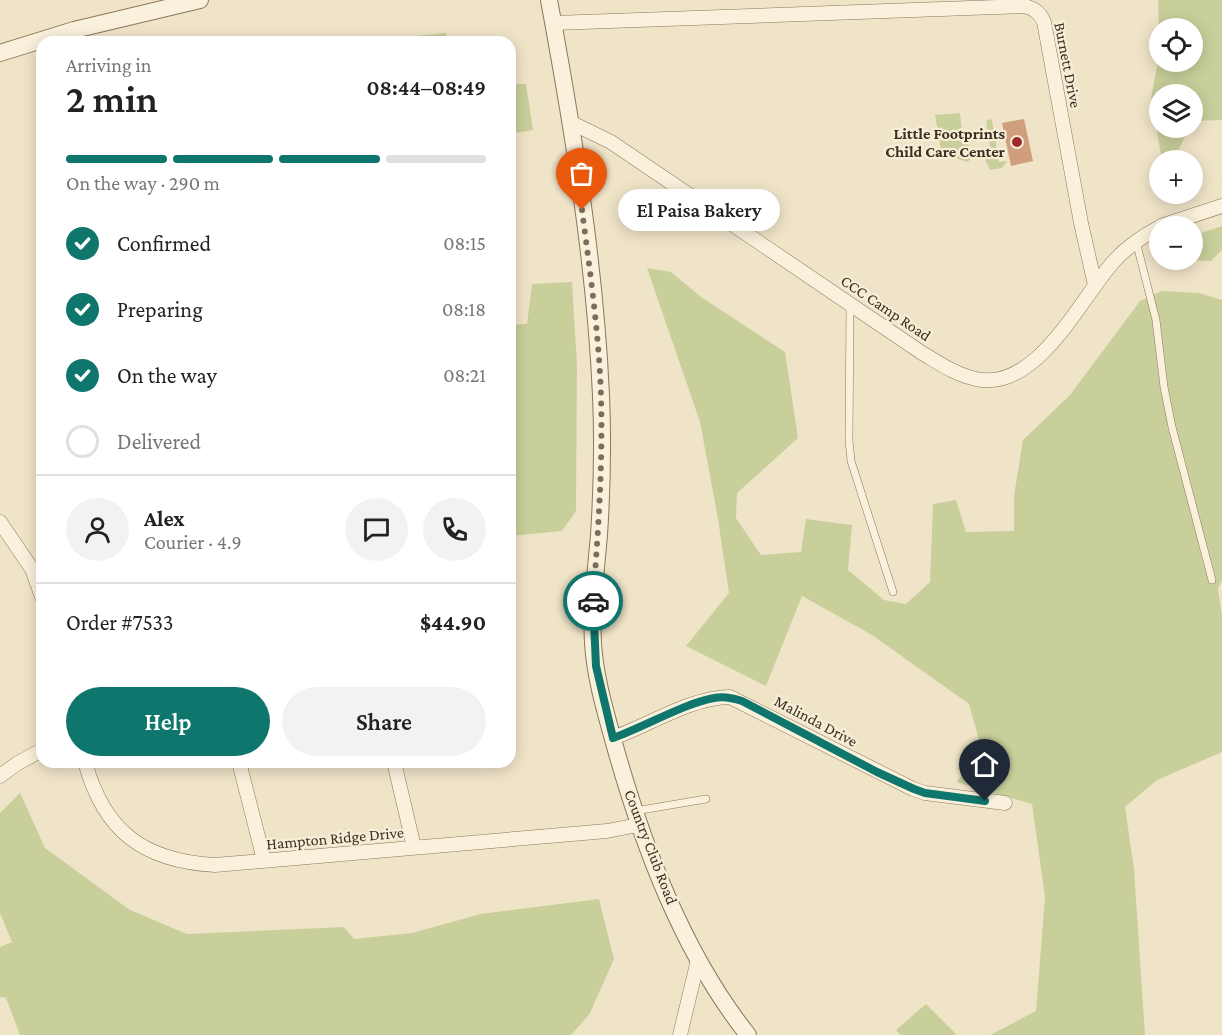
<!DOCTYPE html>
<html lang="en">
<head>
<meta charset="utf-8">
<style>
  :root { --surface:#fff; --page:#f2f2f2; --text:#222; --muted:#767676; --line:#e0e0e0; --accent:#0f766e }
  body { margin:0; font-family:"Crimson Pro",serif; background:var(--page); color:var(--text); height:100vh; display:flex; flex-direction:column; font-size:22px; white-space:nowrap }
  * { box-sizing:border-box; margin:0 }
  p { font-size:20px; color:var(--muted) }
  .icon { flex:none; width:33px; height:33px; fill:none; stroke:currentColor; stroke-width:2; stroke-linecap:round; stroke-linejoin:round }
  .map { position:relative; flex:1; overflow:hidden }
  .side { position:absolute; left:36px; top:36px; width:480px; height:732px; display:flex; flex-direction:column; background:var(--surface); border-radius:18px; box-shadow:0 3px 15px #0003 }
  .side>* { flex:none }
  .controls { position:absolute; left:1149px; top:18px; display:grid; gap:12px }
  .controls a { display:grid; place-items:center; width:54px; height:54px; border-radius:50%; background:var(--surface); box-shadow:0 3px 15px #0003; font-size:30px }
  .pin { position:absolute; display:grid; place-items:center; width:51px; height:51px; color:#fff; margin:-62px -26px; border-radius:50% 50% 50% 0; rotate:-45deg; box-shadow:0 0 6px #0007 }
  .pin .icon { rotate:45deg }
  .courier { position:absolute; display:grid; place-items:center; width:60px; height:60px; margin:-30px; border:4px solid #0f766e; border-radius:50%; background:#fff; color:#222; box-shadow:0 2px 8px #0007 }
  .bubble { position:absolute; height:42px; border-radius:21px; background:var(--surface); box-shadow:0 3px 15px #0003; font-size:20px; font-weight:600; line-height:42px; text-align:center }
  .overview em { font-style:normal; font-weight:600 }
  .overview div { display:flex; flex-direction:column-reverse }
  .overview { display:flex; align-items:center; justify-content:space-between; height:102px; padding:0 30px }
  h1 { font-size:39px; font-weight:600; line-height:45px }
  .bar { display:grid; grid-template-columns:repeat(4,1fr); gap:9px 6px; align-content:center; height:72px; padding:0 30px }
  .bar i { height:8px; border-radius:4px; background:var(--line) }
  .bar .selected { background:var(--accent) }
  .bar p { grid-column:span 4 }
  .line { display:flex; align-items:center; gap:15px; padding:0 30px; border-top:2px solid var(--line) }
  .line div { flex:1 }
  .round { display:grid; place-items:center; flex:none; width:63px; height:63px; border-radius:32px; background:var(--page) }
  ol { padding:0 30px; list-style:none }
  li { display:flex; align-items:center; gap:18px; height:66px }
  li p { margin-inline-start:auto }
  li .icon { padding:6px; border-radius:50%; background:var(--accent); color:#fff; stroke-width:4 }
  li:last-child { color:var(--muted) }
  li i { width:33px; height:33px; border:3px solid var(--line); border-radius:50% }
  .primary-button { display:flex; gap:12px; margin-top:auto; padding:12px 30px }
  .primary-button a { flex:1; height:69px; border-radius:36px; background:var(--accent); color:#fff; font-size:24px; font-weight:600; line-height:69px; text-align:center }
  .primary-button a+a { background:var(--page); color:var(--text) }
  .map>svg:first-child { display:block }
  .green { fill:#c9cf9b }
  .building { fill:#cf9f7d }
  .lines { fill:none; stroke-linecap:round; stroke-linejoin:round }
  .service-casing { stroke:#8d765c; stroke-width:8 }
  .minor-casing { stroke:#8d765c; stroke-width:15 }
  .tertiary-casing { stroke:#8d765c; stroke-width:18 }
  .service { stroke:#faf1dc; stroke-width:7 }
  .minor { stroke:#faf1dc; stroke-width:14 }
  .tertiary { stroke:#faf1dc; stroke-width:16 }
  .done { stroke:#7c6e5b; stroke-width:6; stroke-dasharray:0 10.8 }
  .route { stroke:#0f766e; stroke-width:8 }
  .poi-dot { fill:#9e2a2b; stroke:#f7eed8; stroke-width:2 }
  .labels { text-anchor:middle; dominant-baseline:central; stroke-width:4.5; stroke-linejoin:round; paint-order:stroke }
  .street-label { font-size:16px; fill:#3d2e20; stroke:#f7eed8 }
  .poi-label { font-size:16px; font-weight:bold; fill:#3d2e20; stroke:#f7eed8; text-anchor:end }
</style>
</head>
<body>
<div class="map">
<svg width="1222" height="1035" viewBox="0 0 1222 1035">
  <rect width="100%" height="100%" fill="#f0e4c8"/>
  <!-- green -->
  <path class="green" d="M1158,0H1222V120L1193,121L1192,94H1160V128H1189L1174,160H1162L1151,98L1159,55L1160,62H1192V28H1160L1159,34Z
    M446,33L448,42H357Z
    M510,84H526L533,130L510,134Z
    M960,113L962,131L971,150L970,160L967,162L950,156L942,157L935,115Z
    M990,119L992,120L999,162L1007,161L1002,168L990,170L984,157L991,153L986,121Z
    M1222,226V250L1211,261L1192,260L1193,236Z
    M647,268L671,272L701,297L785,352L798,438L737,493L736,518L761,555L801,552L806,519L852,525L848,570L884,600L906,604L930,582L933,504L956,500L966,532L1014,531V496L1023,440L1070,395L1140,301L1162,291L1199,293L1222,300V580L1218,589L1222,616V752L1157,780L1125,807L1134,869L1145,1035H990L1036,1011L1045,897L1032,804L956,782L982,751L969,704L872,635L802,596L766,686L686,646L729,593L718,519L700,422Z
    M572,282L577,365L576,511L562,531L510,536V325L527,324L532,284Z
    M20,793L45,848L130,910L187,934L344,927L354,939L412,933L481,914L599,899L614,959L589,1015L571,1035H20L6,998L0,997V947L12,942L0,913V813Z
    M926,1004L957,1035H901L896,1030Z"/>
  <!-- building -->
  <path class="building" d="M1024,119L1033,161L1011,166L1002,123Z"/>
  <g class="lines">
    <!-- service casing -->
    <g class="service-casing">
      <path id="service" d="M1136,241L1156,320L1164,387L1172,427L1212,580
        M850,305L849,440L851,461L893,592
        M635,811L706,799"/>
    </g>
    <!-- minor casing -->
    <g class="minor-casing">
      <path id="minor" d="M554,23L1025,6C1035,9 1040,13 1044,22L1081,223L1095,285
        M572,123L611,142L922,353C939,363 956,375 976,379C1037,393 1081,297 1115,260C1128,246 1143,236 1160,227
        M1161,226L1222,206
        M0,522L32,569L42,597
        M613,738C649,725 692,697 730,697L913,789L925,793L1005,803
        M85,762C104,832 144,861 215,865L607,831L638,825
        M239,762L264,860
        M394,762L414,847
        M0,776L18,763L42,750
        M680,1035L698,960"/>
    </g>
    <!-- tertiary casing -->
    <g class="tertiary-casing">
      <path id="tertiary" d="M549,0C573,130 595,263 601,395C603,441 602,489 599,535C596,571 591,607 593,643C595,677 605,710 614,743C642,843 682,952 748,1035
        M0,53L74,30L200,0"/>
    </g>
    <!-- service -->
    <use href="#service" class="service"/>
    <!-- minor -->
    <use href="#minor" class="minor"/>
    <!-- tertiary -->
    <use href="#tertiary" class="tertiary"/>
  </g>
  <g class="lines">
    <!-- done -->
    <path class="done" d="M582,210C590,272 599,334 601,396C603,465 598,533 593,601"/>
    <!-- route -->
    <path class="route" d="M593,601L596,666L613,738C644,727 685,703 714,698C724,696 733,698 742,701L877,772L914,789L925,793L985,801"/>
  </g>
  <!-- markers -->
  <circle class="poi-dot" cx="1017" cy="142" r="6"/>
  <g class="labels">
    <!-- street labels -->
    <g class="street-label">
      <text transform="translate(1068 65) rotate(79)">Burnett Drive</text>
      <text transform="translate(886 308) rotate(34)">CCC Camp Road</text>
      <text transform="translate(816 721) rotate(28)">Malinda Drive</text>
      <text transform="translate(335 838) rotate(-5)">Hampton Ridge Drive</text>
      <text transform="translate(651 847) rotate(69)">Country Club Road</text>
    </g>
    <!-- poi labels -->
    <g class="poi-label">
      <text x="1005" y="133">Little Footprints<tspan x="1005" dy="18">Child Care Center</tspan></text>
    </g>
  </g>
</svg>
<div class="controls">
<a><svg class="icon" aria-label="locate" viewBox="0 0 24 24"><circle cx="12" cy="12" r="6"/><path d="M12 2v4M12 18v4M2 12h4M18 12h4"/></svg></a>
<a><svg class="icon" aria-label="layers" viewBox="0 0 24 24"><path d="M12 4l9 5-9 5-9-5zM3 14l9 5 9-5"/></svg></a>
<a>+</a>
<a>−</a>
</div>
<div class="pin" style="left:582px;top:210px;background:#ea580c"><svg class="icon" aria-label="bag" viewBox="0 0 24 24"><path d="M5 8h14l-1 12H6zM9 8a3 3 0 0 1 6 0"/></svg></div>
<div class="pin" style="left:985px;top:801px;background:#1f2937"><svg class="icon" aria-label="home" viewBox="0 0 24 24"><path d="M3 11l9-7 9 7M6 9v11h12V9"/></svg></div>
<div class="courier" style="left:593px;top:601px"><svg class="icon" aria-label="car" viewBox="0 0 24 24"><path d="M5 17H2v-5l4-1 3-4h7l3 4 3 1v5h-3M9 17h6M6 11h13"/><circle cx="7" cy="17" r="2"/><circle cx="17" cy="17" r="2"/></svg></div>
<div class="bubble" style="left:618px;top:189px;width:162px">El Paisa Bakery</div>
<section class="side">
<div class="overview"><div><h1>2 min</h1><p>Arriving in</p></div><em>08:44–08:49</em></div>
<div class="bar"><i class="selected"></i><i class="selected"></i><i class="selected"></i><i></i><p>On the way · 290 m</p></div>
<ol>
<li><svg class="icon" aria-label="check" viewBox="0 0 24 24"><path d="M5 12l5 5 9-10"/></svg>Confirmed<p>08:15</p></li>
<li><svg class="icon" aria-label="check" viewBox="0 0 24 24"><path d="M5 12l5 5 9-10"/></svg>Preparing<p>08:18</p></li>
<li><svg class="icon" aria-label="check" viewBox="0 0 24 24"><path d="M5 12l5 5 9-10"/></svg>On the way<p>08:21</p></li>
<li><i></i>Delivered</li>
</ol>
<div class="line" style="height:108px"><a class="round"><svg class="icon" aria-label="person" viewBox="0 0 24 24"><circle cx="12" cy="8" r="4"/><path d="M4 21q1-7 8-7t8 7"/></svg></a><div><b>Alex</b><p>Courier · 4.9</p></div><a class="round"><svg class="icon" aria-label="chat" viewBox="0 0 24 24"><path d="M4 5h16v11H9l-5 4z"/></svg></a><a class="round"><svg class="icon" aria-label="phone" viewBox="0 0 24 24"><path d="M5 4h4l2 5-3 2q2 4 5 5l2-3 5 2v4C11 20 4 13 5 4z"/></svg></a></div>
<div class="line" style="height:78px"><div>Order #7533</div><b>$44.90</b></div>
<div class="primary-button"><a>Help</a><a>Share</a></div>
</section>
</div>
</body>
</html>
